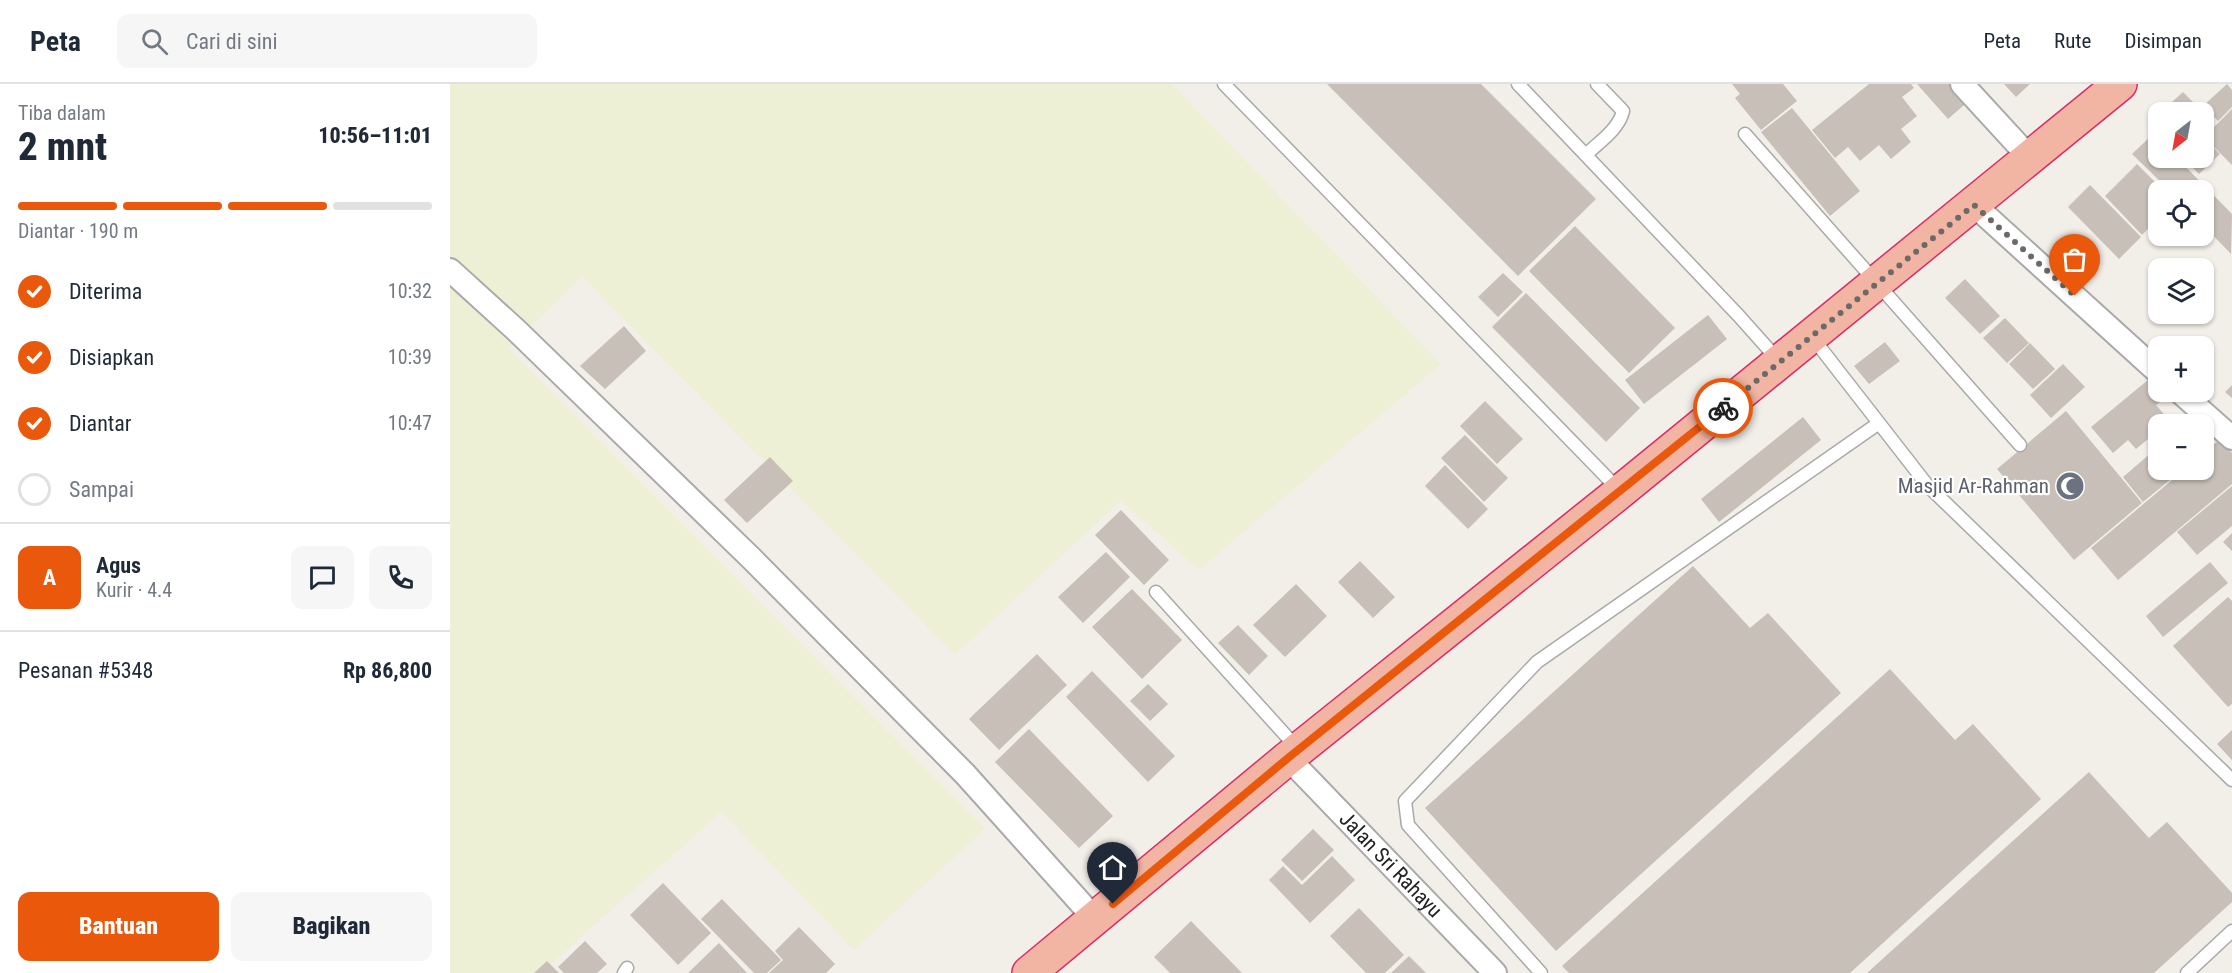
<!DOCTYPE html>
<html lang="id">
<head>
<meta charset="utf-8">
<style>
  :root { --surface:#fff; --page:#f6f6f7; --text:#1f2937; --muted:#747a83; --line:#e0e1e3; --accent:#ea580c }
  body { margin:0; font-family:"Roboto Condensed",sans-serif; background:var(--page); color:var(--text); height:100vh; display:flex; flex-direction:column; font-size:22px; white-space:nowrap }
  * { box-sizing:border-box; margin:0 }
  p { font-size:20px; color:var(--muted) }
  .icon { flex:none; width:33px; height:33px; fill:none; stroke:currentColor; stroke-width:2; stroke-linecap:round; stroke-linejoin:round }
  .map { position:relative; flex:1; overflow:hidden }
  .panel { display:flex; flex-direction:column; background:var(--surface); width:450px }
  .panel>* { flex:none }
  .needle { width:39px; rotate:211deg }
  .fabs { position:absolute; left:1698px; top:18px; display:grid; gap:12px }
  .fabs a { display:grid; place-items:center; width:66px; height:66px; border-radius:12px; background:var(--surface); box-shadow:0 2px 4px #0004; font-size:30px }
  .pin { position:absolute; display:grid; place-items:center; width:51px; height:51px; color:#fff; margin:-62px -26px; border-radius:50% 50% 50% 0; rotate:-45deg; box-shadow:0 0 6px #0007 }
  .pin .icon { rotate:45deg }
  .courier { position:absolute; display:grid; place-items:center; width:60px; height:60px; margin:-30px; border:4px solid #ea580c; border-radius:50%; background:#fff; color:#222; box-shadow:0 2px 8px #0007 }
  .headline em { font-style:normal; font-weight:800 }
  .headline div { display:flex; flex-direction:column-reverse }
  .headline { display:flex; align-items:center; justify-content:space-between; height:102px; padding:0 18px }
  h1 { font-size:39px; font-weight:800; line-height:45px }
  .bar { display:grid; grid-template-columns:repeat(4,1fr); gap:9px 6px; align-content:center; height:72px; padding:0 18px }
  .bar i { height:8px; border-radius:4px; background:var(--line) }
  .bar .on { background:var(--accent) }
  .bar p { grid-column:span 4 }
  .line { display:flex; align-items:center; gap:15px; padding:0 18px; border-top:2px solid var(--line) }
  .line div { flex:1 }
  .round { display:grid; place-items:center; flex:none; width:63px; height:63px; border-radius:12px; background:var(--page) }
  ol { padding:0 18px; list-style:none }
  li { display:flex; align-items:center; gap:18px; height:66px }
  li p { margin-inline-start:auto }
  li .icon { padding:6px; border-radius:50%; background:var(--accent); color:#fff; stroke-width:4 }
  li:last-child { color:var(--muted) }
  li i { width:33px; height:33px; border:3px solid var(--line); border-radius:50% }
  .primary-button { display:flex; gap:12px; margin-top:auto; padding:12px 18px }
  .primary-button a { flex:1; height:69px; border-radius:12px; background:var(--accent); color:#fff; font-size:24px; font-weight:800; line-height:69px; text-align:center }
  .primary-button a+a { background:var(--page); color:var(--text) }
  header { display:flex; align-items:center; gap:36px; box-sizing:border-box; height:84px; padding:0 30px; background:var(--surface); border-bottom:2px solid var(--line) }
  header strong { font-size:28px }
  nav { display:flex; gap:33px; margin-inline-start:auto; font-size:21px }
  .search { width:420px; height:54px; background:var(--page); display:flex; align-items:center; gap:15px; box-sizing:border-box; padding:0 21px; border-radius:12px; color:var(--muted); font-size:22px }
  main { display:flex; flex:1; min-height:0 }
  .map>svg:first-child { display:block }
  .farmland { fill:#eef0d5 }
  .building { fill:#c7bfb8 }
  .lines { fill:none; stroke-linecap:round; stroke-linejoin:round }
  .service-casing { stroke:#a9a9a9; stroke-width:15 }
  .minor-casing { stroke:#a9a9a9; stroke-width:26 }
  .trunk-casing { stroke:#dc2a67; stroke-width:36 }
  .service { stroke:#fff; stroke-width:12 }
  .minor { stroke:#fff; stroke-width:22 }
  .trunk { stroke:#f2b4a3; stroke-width:33 }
  .done { stroke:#6b6a68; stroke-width:6; stroke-dasharray:0 10.8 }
  .route { stroke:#ea580c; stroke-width:8 }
  .labels { text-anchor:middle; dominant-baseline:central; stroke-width:4.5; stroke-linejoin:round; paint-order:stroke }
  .worship-label { font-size:21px; fill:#5b616d; stroke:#fff; text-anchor:end }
  .street-label { font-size:21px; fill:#222; stroke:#fff }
</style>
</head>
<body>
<header>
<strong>Peta</strong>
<div class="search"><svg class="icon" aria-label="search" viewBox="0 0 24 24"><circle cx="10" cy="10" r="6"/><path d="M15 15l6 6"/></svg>Cari di sini</div>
<nav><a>Peta</a><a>Rute</a><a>Disimpan</a></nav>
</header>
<main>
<section class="panel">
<div class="headline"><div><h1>2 mnt</h1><p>Tiba dalam</p></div><em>10:56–11:01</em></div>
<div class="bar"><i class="on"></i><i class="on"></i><i class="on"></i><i></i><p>Diantar · 190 m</p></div>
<ol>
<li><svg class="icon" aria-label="check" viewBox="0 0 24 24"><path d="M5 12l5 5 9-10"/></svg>Diterima<p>10:32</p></li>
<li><svg class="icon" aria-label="check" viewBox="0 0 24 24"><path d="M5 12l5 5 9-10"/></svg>Disiapkan<p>10:39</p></li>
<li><svg class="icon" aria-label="check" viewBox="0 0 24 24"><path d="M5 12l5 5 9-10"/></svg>Diantar<p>10:47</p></li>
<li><i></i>Sampai</li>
</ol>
<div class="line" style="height:108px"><b class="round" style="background:var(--accent);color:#fff">A</b><div><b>Agus</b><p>Kurir · 4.4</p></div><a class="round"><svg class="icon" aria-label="chat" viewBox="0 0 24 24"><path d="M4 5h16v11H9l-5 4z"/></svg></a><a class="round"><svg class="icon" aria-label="phone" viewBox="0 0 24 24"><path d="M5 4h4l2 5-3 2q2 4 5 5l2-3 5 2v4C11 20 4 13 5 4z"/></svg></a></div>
<div class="line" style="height:78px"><div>Pesanan #5348</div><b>Rp 86,800</b></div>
<div class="primary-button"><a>Bantuan</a><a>Bagikan</a></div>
</section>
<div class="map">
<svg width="1782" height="889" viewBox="0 0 1782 889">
  <rect width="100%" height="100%" fill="#f2efe9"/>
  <!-- farmland -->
  <path class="farmland" d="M0,0H722L991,280L749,486L671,417L505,571L132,193L58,264L535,745L404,866L271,728L91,889H0Z"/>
  <!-- building -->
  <path class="building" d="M877,0H1031L1146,115L1068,192Z
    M1282,0H1333L1347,17L1311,46L1285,14L1290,10Z
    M1419,0H1461L1464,4L1452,13L1467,32L1451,45L1461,58L1441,75L1429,61L1410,77L1398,63L1385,74L1362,46Z
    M1467,0H1507L1521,15L1498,35Z
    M1554,0H1580L1566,13Z
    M1777,0L1782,6V23L1768,37L1753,22Z
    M1733,8L1753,28H1711Z
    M1342,24L1410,107L1380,132L1311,48Z
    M1782,25V81L1754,53Z
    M1754,29L1761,37L1754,44Z
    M1703,50L1708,55V74H1727L1782,130L1781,170L1754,142V106H1719L1682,70Z
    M1754,54L1770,70L1749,90L1733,74H1754Z
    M1687,80L1713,106H1708V135L1692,151L1655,112Z
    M1640,101L1691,153L1669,175L1618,123Z
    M1125,142L1225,244L1179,289L1079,187Z
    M1053,189L1073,208L1048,233L1028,213Z
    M1515,195L1550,232L1530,250L1495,214Z
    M1076,209L1190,324L1156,358L1042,243Z
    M1258,231L1277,255L1194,320L1175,296Z
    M1555,234L1579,259L1557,279L1533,254Z
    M174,242L196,267L155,305L130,282Z
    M1435,258L1450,277L1419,300L1404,282Z
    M1580,259L1605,285L1583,305L1559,280Z
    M1613,280L1635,303L1601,334L1580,311Z
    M1698,296L1714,315L1706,321L1720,337L1716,340H1708V347L1686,365L1678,356L1663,369L1641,343Z
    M1782,301V314L1775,308Z
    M1035,317L1073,355L1047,380L1010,342Z
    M1616,327L1692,419L1624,476L1547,385Z
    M1353,333L1371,356L1269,438L1251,415Z
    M1015,351L1058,394L1034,418L991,374Z
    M1770,355L1782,369V400L1668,496L1641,464L1734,386H1754V369Z
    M1708,363V386H1732L1693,418L1673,393Z
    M320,373L343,397L297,439L274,416Z
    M995,381L1038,425L1018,445L975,402Z
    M1782,402V442L1747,471L1727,448Z
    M671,426L719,476L694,501L645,451Z
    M1782,449V467L1773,458Z
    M656,468L680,493L633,539L608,513Z
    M910,477L945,513L923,534L888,498Z
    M1760,478L1778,499L1713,553L1696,532Z
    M1243,482L1300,544L1318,529L1391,609L1106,867L975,724Z
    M846,500L877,532L835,573L803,541Z
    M682,505L732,556L692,595L642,543Z
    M1778,513L1782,517V620L1778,623L1723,562Z
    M788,541L818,572L799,591L768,559Z
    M587,570L617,601L549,666L519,635Z
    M1440,585L1505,656L1523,640L1591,715L1400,889H1119L1112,882Z
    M642,587L725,672L698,698L616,613Z
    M698,600L718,620L700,637L680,617Z
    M579,645L663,732L629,764L545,678Z
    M1782,646V676L1767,660Z
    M1639,688L1699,754L1717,738L1782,809V818L1704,889H1417Z
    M863,745L884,766L852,797L831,776Z
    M882,772L905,796L860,839L819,796L833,782L852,801Z
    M213,799L261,849L228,881L180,831Z
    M272,815L331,876L317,889H304L251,835Z
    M909,824L954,871L935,889H916L880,852Z
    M741,837L792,889H720L704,873Z
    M349,843L385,880L376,889H319L333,876L325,867Z
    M135,857L157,880L147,889H114L108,883Z
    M269,859L297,889H238Z
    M959,872L976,889H941Z
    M97,877L109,889H84Z"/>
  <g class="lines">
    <!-- service casing -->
    <g class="service-casing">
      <path id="service" d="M774,0L1170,407
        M1068,0L1288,231L1329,277
        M1295,50L1570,361
        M1137,70C1149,58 1169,45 1173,27L1147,0
        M1362,253L1478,402L1782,696
        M706,508L848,665
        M174,889L177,884
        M1091,889L958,741L955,717L1087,578L1429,339
        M1737,889L1782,847"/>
    </g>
    <!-- minor casing -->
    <g class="minor-casing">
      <g id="minor">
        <path d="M1512,0L1580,74"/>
        <path d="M1524,121L1708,288"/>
        <path d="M0,186L66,246L301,474L515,690L645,835"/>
        <path d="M1730,308L1782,354"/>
        <path id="s1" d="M838,674L1045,889"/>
      </g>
    </g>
    <!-- trunk casing -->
    <g class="trunk-casing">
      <path id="trunk" d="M579,889L838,674L1171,407L1670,0"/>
    </g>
    <!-- service -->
    <use href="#service" class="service"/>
    <!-- minor -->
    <use href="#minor" class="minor"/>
    <!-- trunk -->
    <use href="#trunk" class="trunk"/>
  </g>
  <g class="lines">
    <!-- done -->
    <path class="done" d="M1273,324L1524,121L1625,212"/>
    <!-- route -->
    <path class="route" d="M663,820L838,674L1273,324"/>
  </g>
  <!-- icons -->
  <defs>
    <g id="mosque-disc" transform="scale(1.5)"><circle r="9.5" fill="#6b7280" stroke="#fff"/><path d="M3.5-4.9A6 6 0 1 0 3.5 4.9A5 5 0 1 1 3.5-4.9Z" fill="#fff"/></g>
  </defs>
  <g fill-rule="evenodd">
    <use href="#mosque-disc" x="1620" y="402"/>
  </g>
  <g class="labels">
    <!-- worship labels -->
    <g class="worship-label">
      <text x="1599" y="402">Masjid Ar-Rahman</text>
    </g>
    <!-- street labels -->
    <g class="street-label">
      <text stroke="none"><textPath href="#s1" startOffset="148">Jalan Sri Rahayu</textPath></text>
    </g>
  </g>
</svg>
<div class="fabs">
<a><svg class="needle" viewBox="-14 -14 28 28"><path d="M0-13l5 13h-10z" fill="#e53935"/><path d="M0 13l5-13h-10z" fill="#747a83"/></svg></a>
<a><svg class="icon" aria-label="locate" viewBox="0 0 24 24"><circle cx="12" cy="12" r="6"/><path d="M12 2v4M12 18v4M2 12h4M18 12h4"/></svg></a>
<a><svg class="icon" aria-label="layers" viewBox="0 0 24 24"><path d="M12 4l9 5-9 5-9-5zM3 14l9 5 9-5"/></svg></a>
<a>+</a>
<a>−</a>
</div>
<div class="pin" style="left:1625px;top:212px;background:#ea580c"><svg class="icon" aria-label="bag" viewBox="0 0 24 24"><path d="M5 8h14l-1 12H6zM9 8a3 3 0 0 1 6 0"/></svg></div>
<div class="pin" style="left:663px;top:820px;background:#1f2937"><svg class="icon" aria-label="home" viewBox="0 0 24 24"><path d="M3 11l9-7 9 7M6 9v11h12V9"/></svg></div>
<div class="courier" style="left:1273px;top:324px"><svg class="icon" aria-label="bike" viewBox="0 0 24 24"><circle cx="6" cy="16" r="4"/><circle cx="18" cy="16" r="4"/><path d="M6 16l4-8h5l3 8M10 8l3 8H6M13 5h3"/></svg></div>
</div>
</main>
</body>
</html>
